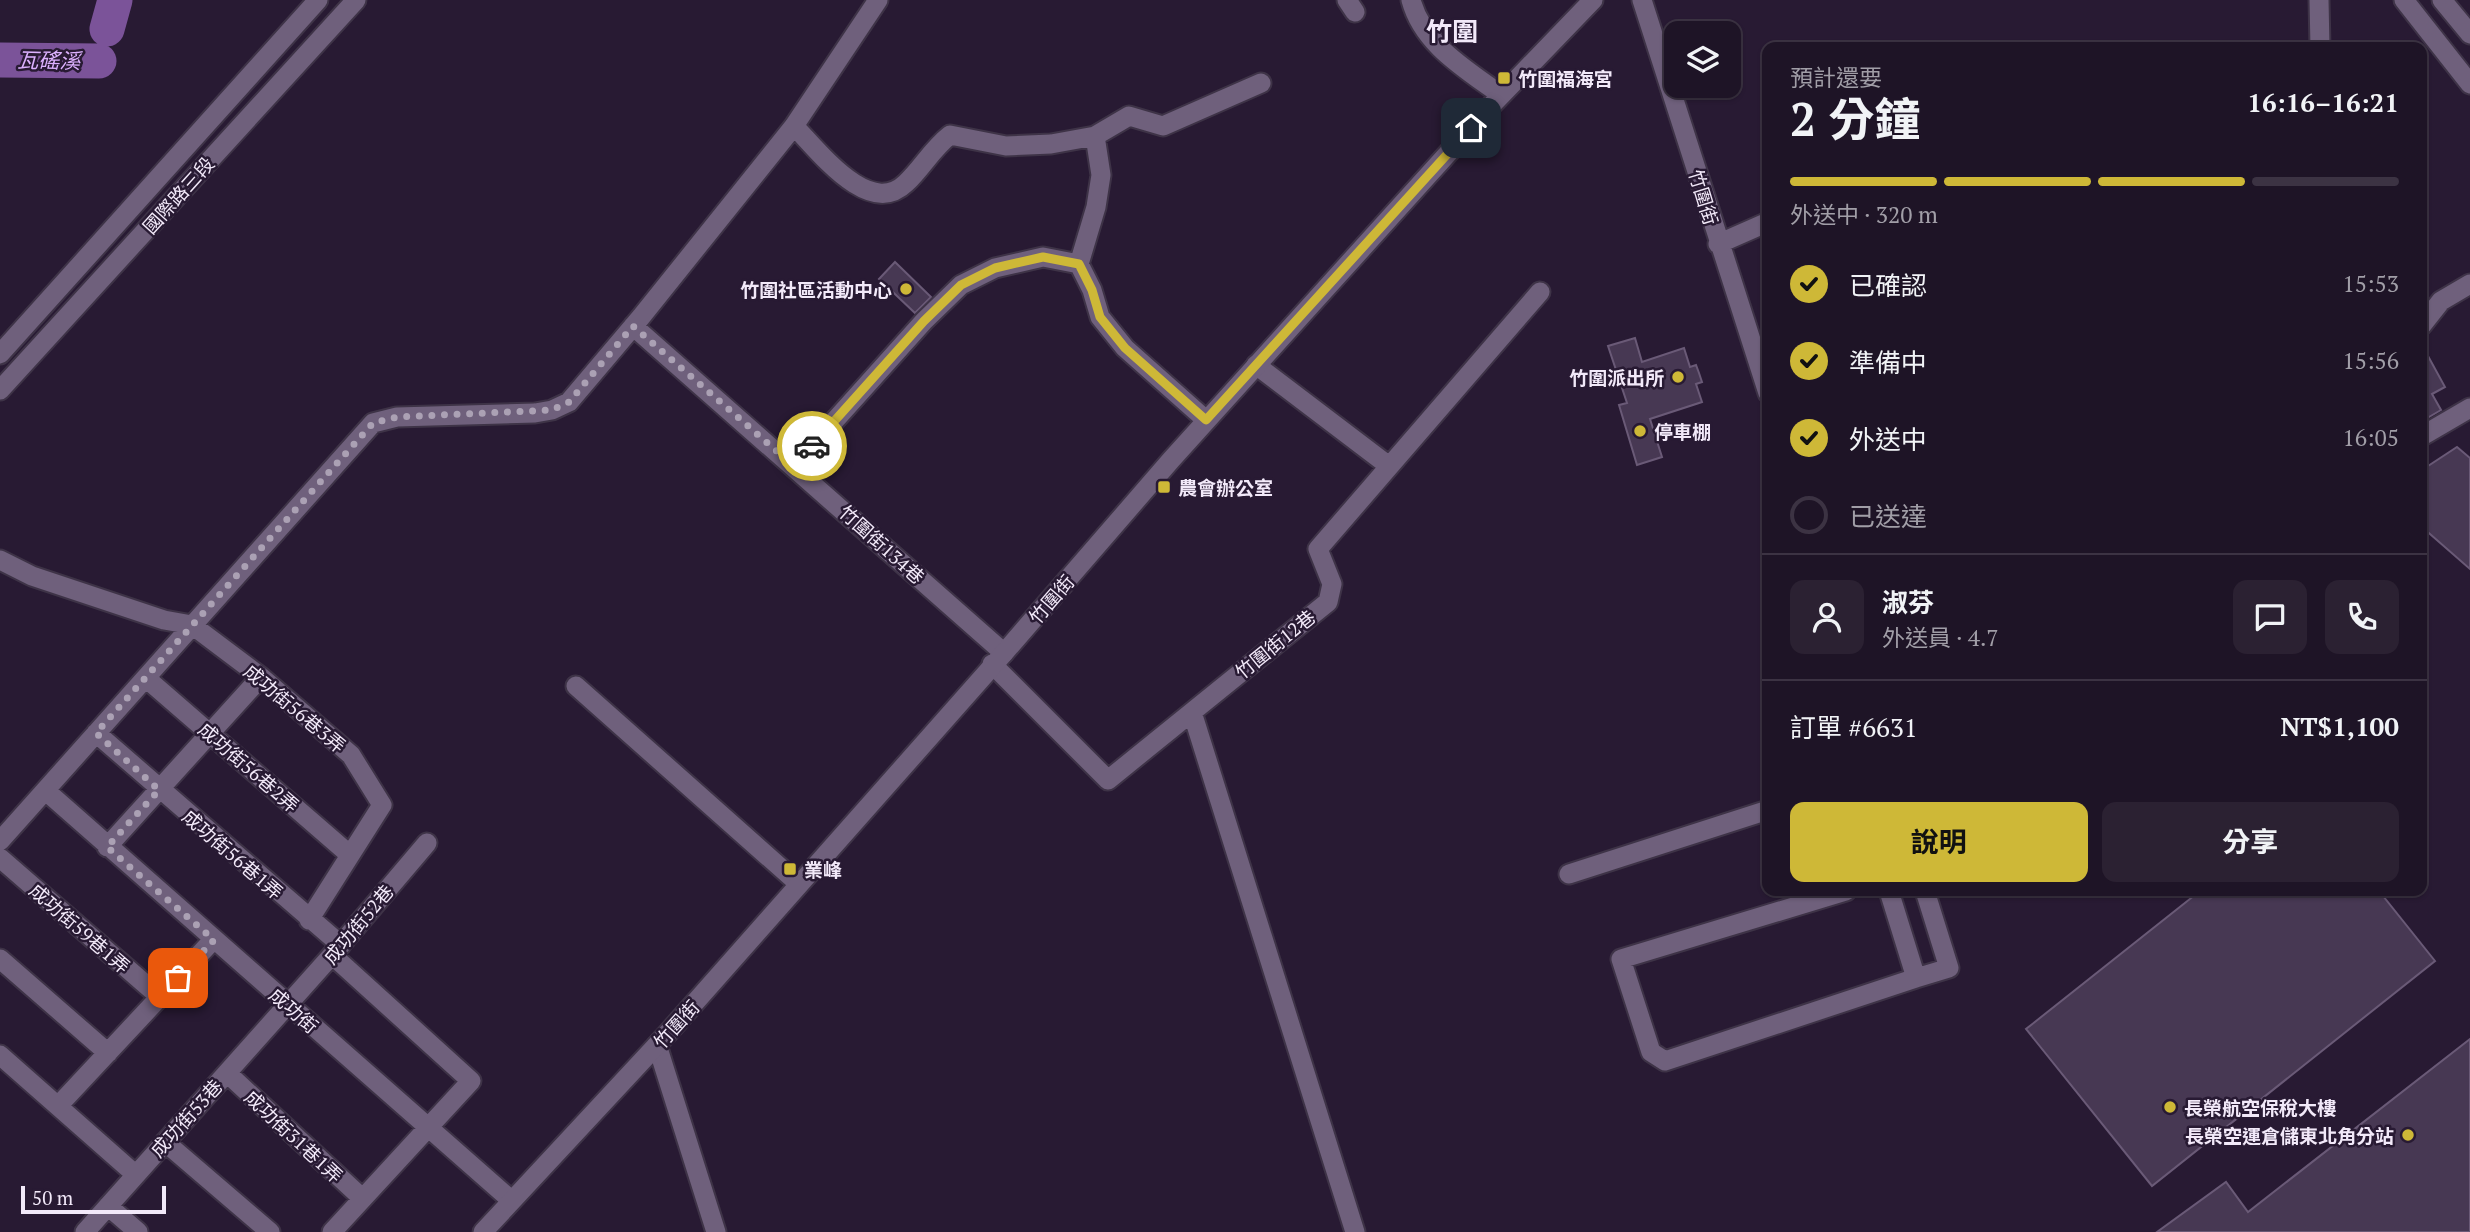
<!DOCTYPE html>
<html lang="zh-TW">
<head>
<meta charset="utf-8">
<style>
  :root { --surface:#1e1426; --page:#2b2132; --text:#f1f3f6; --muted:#a19ea7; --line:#3c3343; --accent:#ceb837 }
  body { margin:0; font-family:"PT Serif","Noto Sans TC",serif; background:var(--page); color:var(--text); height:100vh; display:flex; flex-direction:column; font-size:26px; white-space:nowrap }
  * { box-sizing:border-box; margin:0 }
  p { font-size:23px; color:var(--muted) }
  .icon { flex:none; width:38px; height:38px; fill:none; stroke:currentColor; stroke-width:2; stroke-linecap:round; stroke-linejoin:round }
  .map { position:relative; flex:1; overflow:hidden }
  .panel { position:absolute; left:1762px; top:42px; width:665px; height:854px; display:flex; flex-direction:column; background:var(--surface); border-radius:14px; box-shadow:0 2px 5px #0004,0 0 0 2px var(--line) }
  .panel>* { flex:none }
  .buttons { position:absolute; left:1664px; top:21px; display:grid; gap:14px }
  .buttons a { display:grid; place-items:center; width:77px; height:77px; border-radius:14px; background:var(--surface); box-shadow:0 2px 5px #0004,0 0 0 2px var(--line); font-size:35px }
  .scale { position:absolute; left:21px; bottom:18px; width:145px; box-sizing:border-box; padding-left:7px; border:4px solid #f2e9f9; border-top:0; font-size:19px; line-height:24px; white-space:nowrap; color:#f2e9f9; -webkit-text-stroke:5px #281a33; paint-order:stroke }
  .pin { position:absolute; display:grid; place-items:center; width:60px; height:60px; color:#fff; margin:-30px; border-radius:14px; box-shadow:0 4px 10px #0006 }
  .courier { position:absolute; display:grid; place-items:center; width:70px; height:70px; margin:-35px; border:5px solid #ceb837; border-radius:50%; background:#fff; color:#222; box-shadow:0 2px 9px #0007 }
  .summary em { font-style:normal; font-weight:700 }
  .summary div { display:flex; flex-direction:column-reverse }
  .summary { display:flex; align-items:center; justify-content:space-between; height:119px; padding:0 28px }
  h1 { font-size:46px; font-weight:700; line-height:52px }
  .bar { display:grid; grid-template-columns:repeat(4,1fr); gap:10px 7px; align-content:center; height:84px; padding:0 28px }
  .bar i { height:9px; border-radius:5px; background:var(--line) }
  .bar .selected { background:var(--accent) }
  .bar p { grid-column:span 4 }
  .line { display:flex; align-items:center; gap:18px; padding:0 28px; border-top:2px solid var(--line) }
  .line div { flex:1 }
  .round { display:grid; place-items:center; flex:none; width:74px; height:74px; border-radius:14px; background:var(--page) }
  ol { padding:0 28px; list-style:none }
  li { display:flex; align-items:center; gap:21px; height:77px }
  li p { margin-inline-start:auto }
  li .icon { padding:7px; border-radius:50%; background:var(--accent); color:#111; stroke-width:4 }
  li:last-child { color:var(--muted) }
  li i { width:38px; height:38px; border:4px solid var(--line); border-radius:50% }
  .button { display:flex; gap:14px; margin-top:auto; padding:14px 28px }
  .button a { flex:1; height:80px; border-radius:14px; background:var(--accent); color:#111; font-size:28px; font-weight:700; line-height:80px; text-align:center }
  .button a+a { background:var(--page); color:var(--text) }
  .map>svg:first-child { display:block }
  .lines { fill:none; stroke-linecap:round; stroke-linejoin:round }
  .river { stroke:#7b5399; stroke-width:35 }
  .building { fill:#473853; stroke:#6a5a77; stroke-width:2 }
  .minor-casing { stroke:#3e3347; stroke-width:23 }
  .tertiary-casing { stroke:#3e3347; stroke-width:23 }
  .minor { stroke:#6f607c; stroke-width:19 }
  .tertiary { stroke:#6f607c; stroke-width:19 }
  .done { stroke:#aba1b4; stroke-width:7; stroke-dasharray:0 12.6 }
  .route { stroke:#ceb837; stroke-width:9 }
  .poi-dot { fill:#ceb837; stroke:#281a33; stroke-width:2.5 }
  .labels { text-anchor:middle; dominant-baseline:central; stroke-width:5; stroke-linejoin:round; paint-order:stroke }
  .poi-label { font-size:19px; font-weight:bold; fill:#f2e9f9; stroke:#281a33; text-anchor:start }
  .street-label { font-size:19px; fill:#f2e9f9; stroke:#281a33 }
  .water-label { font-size:21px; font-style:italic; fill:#dcb1fe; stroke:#281a33 }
  .district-label { font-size:26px; font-weight:bold; fill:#f2e9f9; stroke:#281a33 }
</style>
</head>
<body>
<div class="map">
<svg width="2470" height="1232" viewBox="0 0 2470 1232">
  <rect width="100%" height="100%" fill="#281a33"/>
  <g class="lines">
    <!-- river -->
    <path class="river" d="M107,29L115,0
      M0,60L99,61"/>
  </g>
  <!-- building -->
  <path class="building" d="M895,262L931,297L915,313L879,279Z
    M1635,338L1642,362L1684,348L1690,367L1696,365L1699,373L1702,382L1696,384L1702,402L1650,419L1662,457L1637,465L1619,405L1627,403L1608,346Z
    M2422,345L2445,387L2432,394L2441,410L2422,421Z
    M2457,447L2470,458V569L2422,527V470Z
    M2200,891H2379L2435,961L2152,1186L2026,1029Z
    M2470,1039V1232H2157L2226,1182L2248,1212Z"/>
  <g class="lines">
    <!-- minor casing -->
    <g class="minor-casing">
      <path id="minor" d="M1347,0L1355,12
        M1411,0C1423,45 1466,69 1501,95
        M1642,0L1768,393
        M2319,0L2320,47
        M794,126C818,150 869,219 906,183C922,168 932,149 950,135L1006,146L1051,144L1095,136L1129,116L1163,126L1261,83
        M1718,244L1768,222
        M1079,264L1096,207L1101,175L1095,136
        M2422,325L2441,301L2470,284
        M633,326L1004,653
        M1256,365L1389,466
        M2422,436L2470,408
        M794,466L924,321L961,285L995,268L1043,257L1079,264L1092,290L1100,317L1125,348L1206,420
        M0,560L32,576L164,620L192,625L261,677L351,755L382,805L309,920
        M992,664L1108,780L1328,602L1332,584L1318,549L1540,292
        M147,679L350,855
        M576,686L799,884
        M1192,712L1355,1232
        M96,733L341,945
        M46,791L511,1200
        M0,841L373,423L397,417L535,413L552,410L569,402L641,317L794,126L878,0
        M107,847L261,677
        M0,858L160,997
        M1569,874L1768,810
        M1846,891L1621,959L1651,1052L1665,1061L1916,978L1889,891
        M332,955L471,1081L332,1232
        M0,959L108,1053
        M1916,978L1949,968L1925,891
        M657,1045L716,1232
        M0,1055L136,1175
        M227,1073L362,1198
        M58,1106L213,940
        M165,1142L270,1232
        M108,1206L138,1232
        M85,1232L332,955L427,843"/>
    </g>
    <!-- tertiary casing -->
    <g class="tertiary-casing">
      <path id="tertiary" d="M2404,0L2470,84
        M2442,0L2470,34
        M0,354L318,0
        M0,390L356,0
        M483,1232L668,1033L1004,653L1171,460L1488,109L1593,0"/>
    </g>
    <!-- minor -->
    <use href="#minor" class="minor"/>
    <!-- tertiary -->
    <use href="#tertiary" class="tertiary"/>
  </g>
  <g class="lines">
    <!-- done -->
    <path class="done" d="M178,978L214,940L107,847L159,790L96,733L373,423L397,417L552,410L569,402L633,326L794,466L812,446"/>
    <!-- route -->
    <path class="route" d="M812,446L924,321L961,285L995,268L1043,257L1079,264L1092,290L1100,317L1125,348L1206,420L1471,128"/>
  </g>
  <!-- markers -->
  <g class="poi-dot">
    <rect x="1497" y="71" width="14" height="14" rx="3.5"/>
    <circle cx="906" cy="289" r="7"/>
    <circle cx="1678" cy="377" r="7"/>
    <circle cx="1640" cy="431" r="7"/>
    <rect x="1157" y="480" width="14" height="14" rx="3.5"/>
    <rect x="783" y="862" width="14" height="14" rx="3.5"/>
    <circle cx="2170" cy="1107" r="7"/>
    <circle cx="2408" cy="1135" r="7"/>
  </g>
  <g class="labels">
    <!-- poi labels -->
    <g class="poi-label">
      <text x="1518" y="78">竹圍福海宮</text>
      <text x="892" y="289" text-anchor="end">竹圍社區活動中心</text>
      <text x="1664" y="377" text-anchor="end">竹圍派出所</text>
      <text x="1654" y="431">停車棚</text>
      <text x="1178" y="487">農會辦公室</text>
      <text x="804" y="869">業峰</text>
      <text x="2184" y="1107">長榮航空保稅大樓</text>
      <text x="2394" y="1135" text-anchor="end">長榮空運倉儲東北角分站</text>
    </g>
    <!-- street labels -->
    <g class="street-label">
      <text transform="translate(178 195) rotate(-48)">國際路三段</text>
      <text transform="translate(1704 197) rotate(73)">竹圍街</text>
      <text transform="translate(882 544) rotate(42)">竹圍街134巷</text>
      <text transform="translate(1051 599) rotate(-49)">竹圍街</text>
      <text transform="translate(1275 644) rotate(-39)">竹圍街12巷</text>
      <text transform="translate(295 708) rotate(40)">成功街56巷3弄</text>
      <text transform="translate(249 767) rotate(41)">成功街56巷2弄</text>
      <text transform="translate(233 854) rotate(41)">成功街56巷1弄</text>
      <text transform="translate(358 924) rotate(-50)">成功街52巷</text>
      <text transform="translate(80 928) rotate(41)">成功街59巷1弄</text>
      <text transform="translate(294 1010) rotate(41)">成功街</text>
      <text transform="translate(676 1024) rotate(-48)">竹圍街</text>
      <text transform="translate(186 1118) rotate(-48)">成功街53巷</text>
      <text transform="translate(294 1136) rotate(43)">成功街31巷1弄</text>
    </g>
    <!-- water labels -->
    <g class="water-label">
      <text transform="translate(49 60) rotate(1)">瓦磘溪</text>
    </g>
    <!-- district labels -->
    <g class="district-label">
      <text x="1452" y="31">竹圍</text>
    </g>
  </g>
</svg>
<div class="buttons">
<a><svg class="icon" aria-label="layers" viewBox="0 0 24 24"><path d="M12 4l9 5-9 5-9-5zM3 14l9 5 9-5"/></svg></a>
</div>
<div class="scale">50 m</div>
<div class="pin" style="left:178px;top:978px;background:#ea580c"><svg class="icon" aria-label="bag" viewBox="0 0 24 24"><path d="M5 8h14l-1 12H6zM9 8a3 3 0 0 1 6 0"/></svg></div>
<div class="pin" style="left:1471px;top:128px;background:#1f2937"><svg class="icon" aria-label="home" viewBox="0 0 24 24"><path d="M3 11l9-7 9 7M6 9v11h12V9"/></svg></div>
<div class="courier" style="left:812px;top:446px"><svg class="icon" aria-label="car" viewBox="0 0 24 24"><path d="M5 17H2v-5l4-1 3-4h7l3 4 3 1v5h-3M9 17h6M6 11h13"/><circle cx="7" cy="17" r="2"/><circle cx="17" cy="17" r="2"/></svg></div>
<section class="panel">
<div class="summary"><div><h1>2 分鐘</h1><p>預計還要</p></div><em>16:16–16:21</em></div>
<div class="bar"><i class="selected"></i><i class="selected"></i><i class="selected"></i><i></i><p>外送中 · 320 m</p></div>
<ol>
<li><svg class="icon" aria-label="check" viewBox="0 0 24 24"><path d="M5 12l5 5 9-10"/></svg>已確認<p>15:53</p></li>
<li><svg class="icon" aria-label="check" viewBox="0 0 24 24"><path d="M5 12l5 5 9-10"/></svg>準備中<p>15:56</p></li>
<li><svg class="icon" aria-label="check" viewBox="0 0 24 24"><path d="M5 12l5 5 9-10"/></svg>外送中<p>16:05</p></li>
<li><i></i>已送達</li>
</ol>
<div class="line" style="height:126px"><a class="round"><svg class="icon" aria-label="person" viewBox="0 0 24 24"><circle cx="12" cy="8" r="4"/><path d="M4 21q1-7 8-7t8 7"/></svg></a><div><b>淑芬</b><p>外送員 · 4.7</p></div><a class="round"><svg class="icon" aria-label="chat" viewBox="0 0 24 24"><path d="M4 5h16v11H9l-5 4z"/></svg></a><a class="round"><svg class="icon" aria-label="phone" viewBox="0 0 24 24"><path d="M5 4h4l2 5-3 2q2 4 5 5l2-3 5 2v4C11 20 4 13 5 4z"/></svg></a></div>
<div class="line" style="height:91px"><div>訂單 #6631</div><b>NT$1,100</b></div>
<div class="button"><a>說明</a><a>分享</a></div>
</section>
</div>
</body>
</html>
